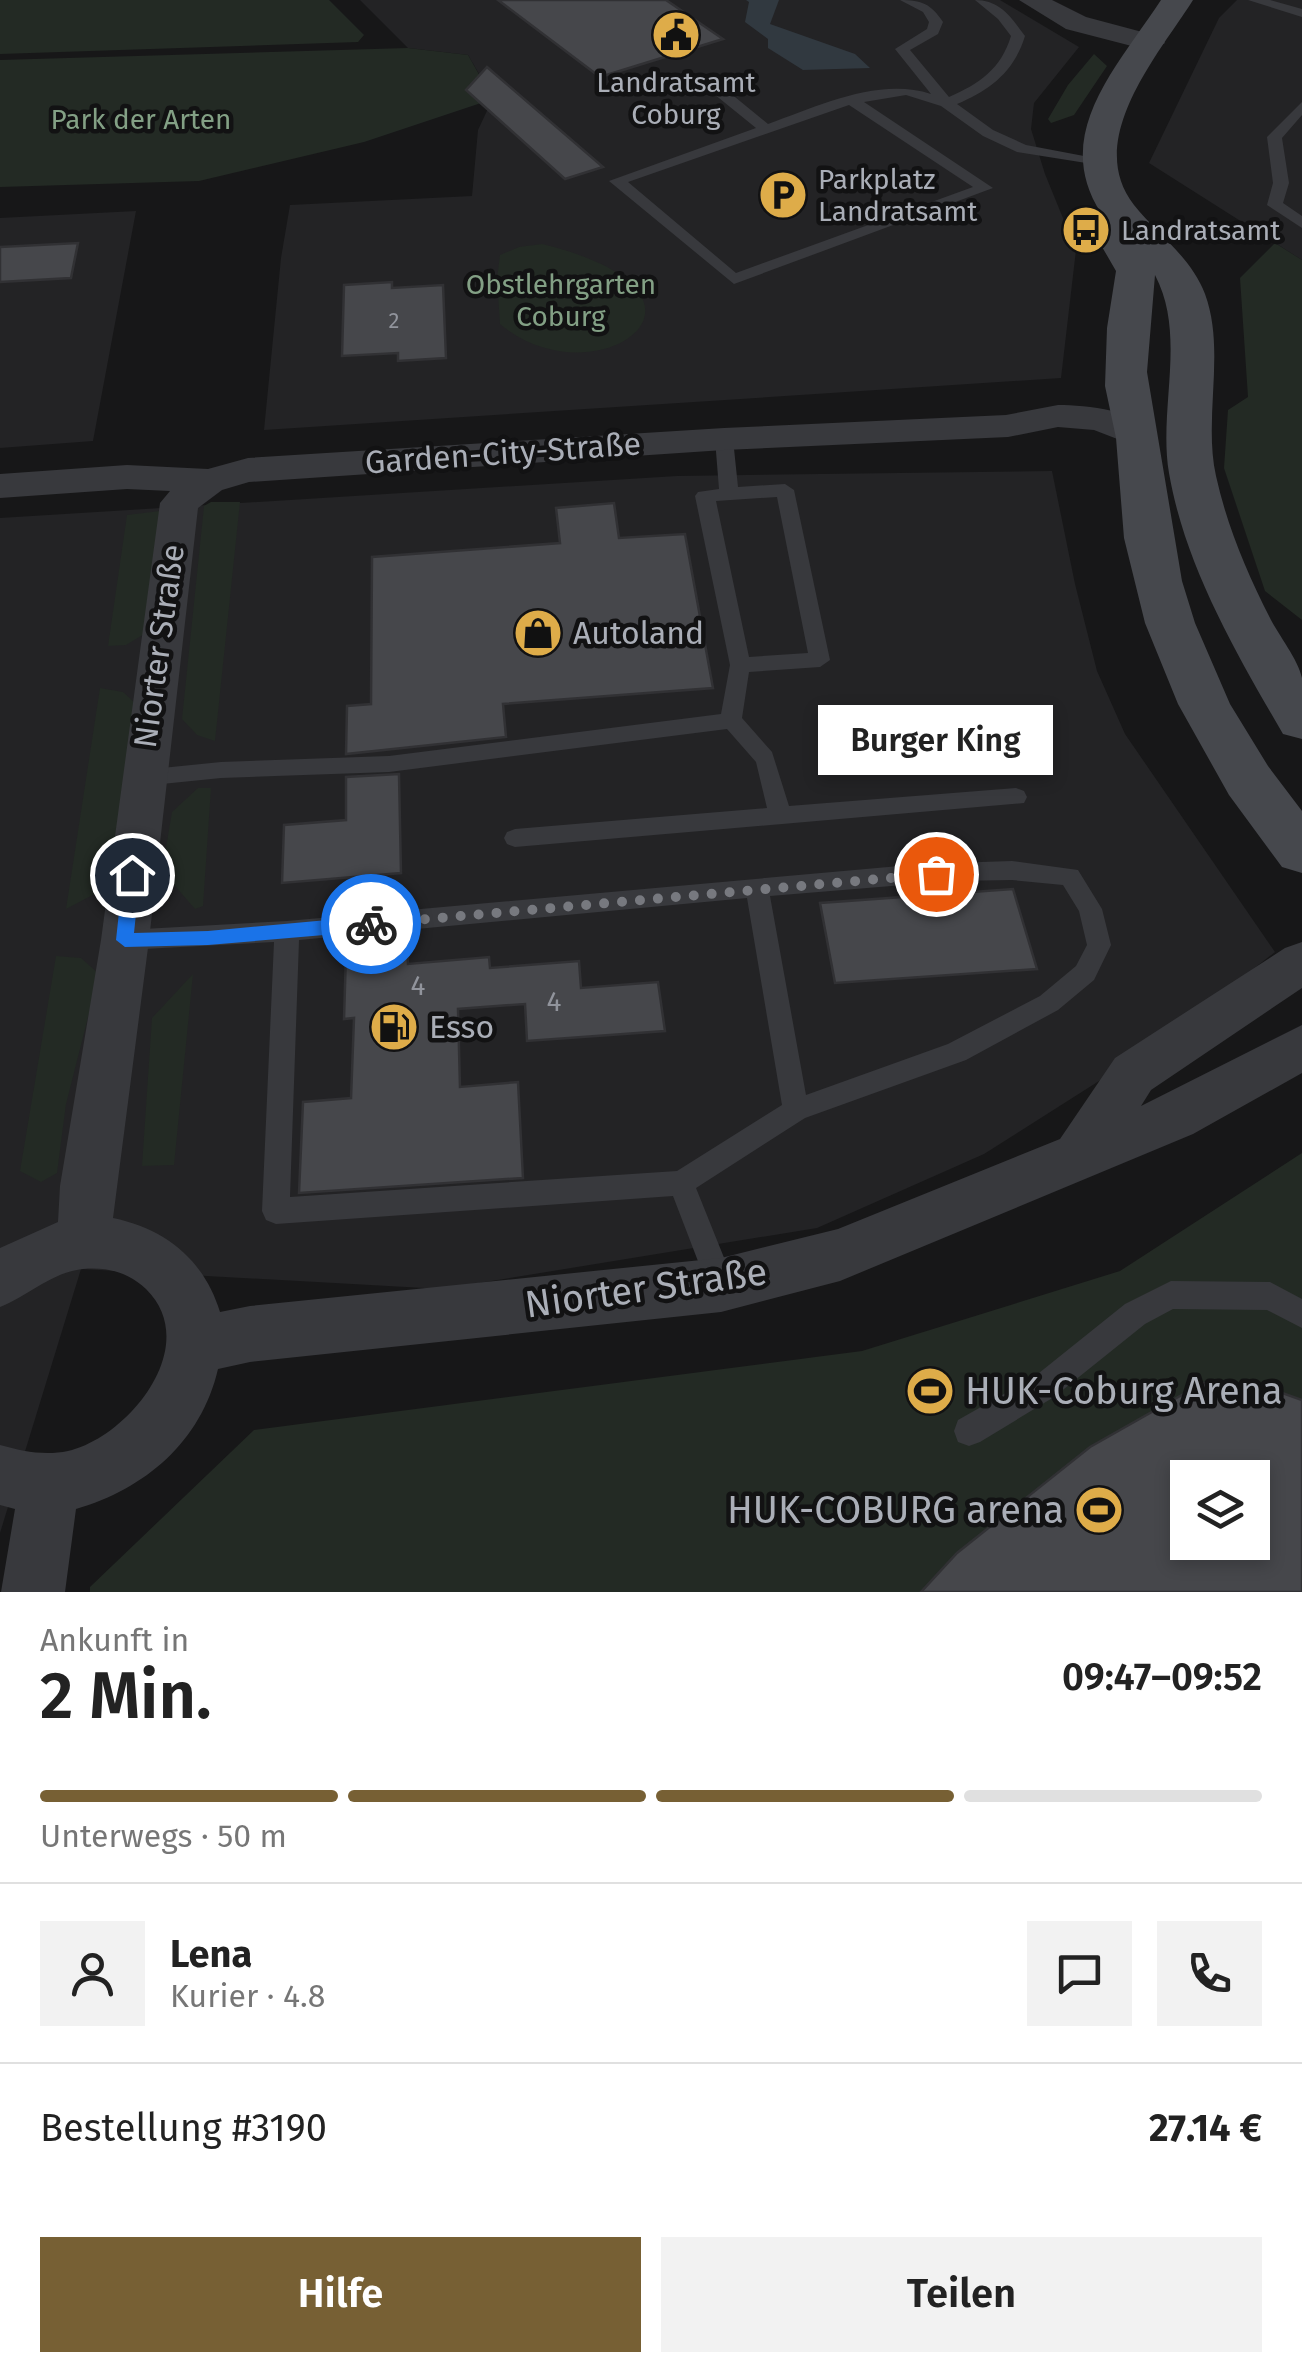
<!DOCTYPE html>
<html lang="de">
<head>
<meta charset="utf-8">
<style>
  :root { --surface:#fff; --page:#f2f2f2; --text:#222; --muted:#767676; --line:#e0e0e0; --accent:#776034 }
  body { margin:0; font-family:"Fira Sans",sans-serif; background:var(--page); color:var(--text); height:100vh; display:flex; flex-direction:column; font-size:38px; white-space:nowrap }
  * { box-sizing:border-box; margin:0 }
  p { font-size:32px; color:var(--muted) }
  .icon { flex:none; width:55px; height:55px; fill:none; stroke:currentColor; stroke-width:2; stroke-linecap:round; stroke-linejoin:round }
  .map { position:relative; height:1592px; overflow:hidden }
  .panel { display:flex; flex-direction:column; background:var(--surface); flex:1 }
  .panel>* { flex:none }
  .tools { position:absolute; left:1170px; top:1460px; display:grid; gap:20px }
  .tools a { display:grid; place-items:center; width:100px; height:100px; border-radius:0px; background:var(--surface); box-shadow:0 5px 15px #0003; font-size:50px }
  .pin { position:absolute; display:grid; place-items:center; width:85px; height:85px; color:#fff; margin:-42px; border:5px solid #fff; border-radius:50%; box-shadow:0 2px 10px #0007 }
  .courier { position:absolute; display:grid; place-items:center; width:100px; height:100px; margin:-50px; border:8px solid #1a73e8; border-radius:50%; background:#fff; color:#222; box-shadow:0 2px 12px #0007 }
  .bubble { position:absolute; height:70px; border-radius:0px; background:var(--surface); box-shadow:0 5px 15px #0003; font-size:32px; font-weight:600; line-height:70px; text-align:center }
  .overview em { font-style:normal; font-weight:600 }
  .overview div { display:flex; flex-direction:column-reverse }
  .overview { display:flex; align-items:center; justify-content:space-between; height:170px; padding:0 40px }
  h1 { font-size:65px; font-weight:600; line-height:75px }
  .bar { display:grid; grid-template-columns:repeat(4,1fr); gap:15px 10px; align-content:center; height:120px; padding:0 40px }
  .bar i { height:12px; border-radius:8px; background:var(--line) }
  .bar .current { background:var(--accent) }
  .bar p { grid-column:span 4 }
  .line { display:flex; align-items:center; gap:25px; padding:0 40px; border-top:2px solid var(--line) }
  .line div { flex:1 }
  .round { display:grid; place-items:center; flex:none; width:105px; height:105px; border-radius:0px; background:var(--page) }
  .button { display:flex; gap:20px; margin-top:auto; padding:20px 40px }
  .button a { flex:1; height:115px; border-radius:0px; background:var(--accent); color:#fff; font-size:40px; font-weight:600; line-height:115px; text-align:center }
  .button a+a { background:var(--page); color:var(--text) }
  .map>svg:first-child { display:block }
  .built { fill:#232325 }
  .green { fill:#232a24; fill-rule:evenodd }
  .water { fill:#313940 }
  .building { fill:#46474b; stroke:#313134; stroke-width:2.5; fill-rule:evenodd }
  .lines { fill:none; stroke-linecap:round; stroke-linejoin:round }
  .lane { fill:#38393d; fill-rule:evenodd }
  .street { fill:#38393d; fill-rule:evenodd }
  .secondary { fill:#46484d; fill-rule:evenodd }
  .route { fill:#1a73e8 }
  .done { stroke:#77797f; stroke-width:10; stroke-dasharray:0 18 }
  .labels { text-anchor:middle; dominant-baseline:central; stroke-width:9; stroke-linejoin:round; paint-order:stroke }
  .far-number-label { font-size:22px; fill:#91949c }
  .far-poi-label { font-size:28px; fill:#aaaeb7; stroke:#121213; text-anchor:start }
  .far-park-label { font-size:28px; fill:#83a085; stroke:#121213 }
  .number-label { font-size:28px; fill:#91949c }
  .street-label { font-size:32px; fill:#aaaeb7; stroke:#121213 }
  .poi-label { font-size:32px; fill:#aaaeb7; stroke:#121213; text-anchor:start }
  .near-street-label { font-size:38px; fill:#aaaeb7; stroke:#121213 }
  .near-poi-label { font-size:38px; fill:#aaaeb7; stroke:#121213; text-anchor:start }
</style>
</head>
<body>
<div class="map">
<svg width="1302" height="1592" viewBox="0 0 1302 1592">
  <rect width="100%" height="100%" fill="#171718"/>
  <!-- built -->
  <path class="built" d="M360,0H1000L1079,47L1034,103L1031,129L1045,174L1076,250L1061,378L264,430L281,258L290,205L472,196L478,130L493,98L468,55L408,48Z
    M1237,0H1302V260L1149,163L1219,18Z
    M136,211L93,441L0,448V218Z
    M1052,471L1075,584L1097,671L1125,734L1275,952L1162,1041L984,1154L817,1228L442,1289L81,1269L0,1533V518L677,476Z"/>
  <!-- green -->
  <path class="green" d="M0,0H329L364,35L358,42L0,54Z
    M408,48L468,55L493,99L364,142L199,181L0,187V60Z
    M1094,54L1107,66L1074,115L1051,123L1048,119L1068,85Z
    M1275,243L1302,260V620L1265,591L1224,468L1228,410L1248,397L1240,278Z
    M542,244C750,295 595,404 500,324L497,279L500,255L519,247Z
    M211,502H240L215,741L197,735L182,719L204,506Z
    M160,511L146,633L126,645L108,646L127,515Z
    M100,688L123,692L136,704L110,886L66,909Z
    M198,788H211L203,906L195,909L162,871L172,812Z
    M56,956L81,958L99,974L66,1104L57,1173L41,1182L20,1171Z
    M193,974L174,1165L142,1166L152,1018Z
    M1302,1153V1592H90V1587L254,1430L862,1351L1120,1271ZM1188,1478H1252V1542H1188Z"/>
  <!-- water -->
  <path class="water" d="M746,0H779L770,24L855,54L870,68L803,70L768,48V39L745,22L749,2Z"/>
  <!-- building -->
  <path class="building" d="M498,0H666L723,39L600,77Z
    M487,67L603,167L565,179L466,90Z
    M78,243L71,278L0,282V247Z
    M392,282V288L443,285L446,358L398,361V353L342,356L344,285Z
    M614,503L619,538L685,534L713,688L503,704L506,737L346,754L347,706L371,704L372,557L560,543L556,508Z
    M399,774L401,873L282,883L284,825L346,820V777Z
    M1013,889L1037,969L835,983L820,903Z
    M407,948L408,964L489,957L490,968L579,961L581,988L658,982L665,1031L527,1041L525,1004L458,1009L460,1087L518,1082L523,1178L299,1193L303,1102L351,1098L354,1018L344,1019L346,953Z
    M1203,1383L1274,1390L1302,1400V1592H921L957,1553L1090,1447ZM1188,1478H1252V1542H1188Z"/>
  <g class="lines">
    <!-- lane -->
    <path class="lane" d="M900,0C922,0 931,4 943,22L938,34L910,50L949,97C979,84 1001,69 1011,36L998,19L975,0C1000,0 1011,17 1025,36C1014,72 990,90 957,104L993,130L1026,145L1105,160V166L1017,152L983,136L941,106L906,95L864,102L993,188L734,284L609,181L756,128L714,94V88H724L768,124C819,106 878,77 931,94L895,49L927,29L929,22L923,12ZM849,105L973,187L736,273L628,182Z
      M1248,0H1270L1302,9V17Z
      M1302,102V115L1282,138L1289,183L1283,203L1302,216V228L1267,205L1273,183L1267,137Z
      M724,433L733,439L738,487L785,484L794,490L830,660L820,667L749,672L742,718L772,752L789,806L1016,788L1024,791L1027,797L1024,803L515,847L507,844L504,838L507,832L515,829L767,808L756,762L727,729L389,772L221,778L142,786L134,784L131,778L134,772L142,770L221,762L389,756L721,714L730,665L695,496L698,492L719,489L715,439ZM777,497L808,653L749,657L716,501Z
      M1012,861L1078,870L1102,909L1111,945L1094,980L1058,1010L966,1060L805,1118L696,1188L735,1285L731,1295L721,1299L711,1295L673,1196L276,1224L266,1220L262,1211L274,942L125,950L116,947L113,940L116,933L125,930L287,921L922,864ZM1012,880L1063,885L1079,911L1087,945L1076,966L1040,996L948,1044L806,1095L770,896L952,881ZM747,898L782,1105L677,1171L290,1197L299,940Z
      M1171,1281L1270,1282L1302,1299V1328L1267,1310L1173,1309L1145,1324L1054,1397L980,1442L969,1446L958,1442L954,1431L958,1420L1034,1377L1125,1304Z"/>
    <!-- street -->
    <path class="street" d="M1019,0H1052L1086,17L1161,37L1165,43L1151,51L1066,29Z
      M1058,405C1087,405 1139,410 1156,436L1151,444L1138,447L1094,430L1058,427L1008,437L724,450L249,482L222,490L198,508L149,940L113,1218C166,1229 204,1260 220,1312L250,1306L721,1258L838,1229L1060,1139L1115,1058L1285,948L1302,942V988L1151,1090L1141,1106L1302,1025V1073L1193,1134L840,1281L721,1312L250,1362L218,1369C201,1442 145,1489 76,1509L65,1592H1L15,1509L0,1505V1445C22,1451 44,1456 68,1451C129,1437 203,1345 146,1289C128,1272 107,1267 83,1269C52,1272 28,1296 0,1307V1248L58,1222L60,1186L101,940L160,503L170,491L127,489L0,498V474L127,465L208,469L248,458L724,428L1006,415Z"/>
    <!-- secondary -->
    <path class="secondary" d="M1161,0H1193C1159,54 1083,140 1134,205C1158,235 1191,257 1205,294C1226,351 1203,417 1216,476C1227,526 1247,573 1270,618C1279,636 1298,659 1302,678C1302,697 1302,720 1302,739L1283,734C1236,653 1185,566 1169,473C1158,408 1187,336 1155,275L1147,372L1182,581L1195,623L1230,704L1268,766L1302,811V873L1282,867L1229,795L1178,704L1145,623L1124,538L1116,438L1105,386L1107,328L1116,271L1094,233L1101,213C1050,134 1118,66 1161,0Z"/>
  </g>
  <!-- route -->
  <path class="route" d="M132,869L140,875L134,933L208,931L371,916L379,924L371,931L208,945L125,947L116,940L123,875Z"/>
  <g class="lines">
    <!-- done -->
    <path class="done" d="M371,924L936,874"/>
  </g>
  <!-- icons -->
  <defs>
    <g id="civic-disc" transform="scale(2.5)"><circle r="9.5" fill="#deac49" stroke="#121213"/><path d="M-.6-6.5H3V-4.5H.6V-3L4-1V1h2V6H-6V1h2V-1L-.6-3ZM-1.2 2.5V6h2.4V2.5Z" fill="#111"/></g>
    <g id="parking-disc" transform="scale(2.5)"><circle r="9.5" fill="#deac49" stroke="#121213"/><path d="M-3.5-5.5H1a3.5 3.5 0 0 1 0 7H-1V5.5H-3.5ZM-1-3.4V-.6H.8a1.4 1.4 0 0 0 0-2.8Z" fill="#111"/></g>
    <g id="bus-disc" transform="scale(2.5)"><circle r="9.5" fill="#deac49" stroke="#121213"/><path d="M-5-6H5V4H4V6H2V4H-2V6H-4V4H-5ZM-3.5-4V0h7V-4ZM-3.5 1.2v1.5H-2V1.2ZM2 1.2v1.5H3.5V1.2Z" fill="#111"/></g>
    <g id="shop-disc" transform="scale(2.5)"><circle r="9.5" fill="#deac49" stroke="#121213"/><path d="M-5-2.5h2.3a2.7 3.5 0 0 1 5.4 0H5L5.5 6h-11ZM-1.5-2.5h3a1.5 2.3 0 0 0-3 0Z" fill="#111"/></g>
    <g id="fuel-disc" transform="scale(2.5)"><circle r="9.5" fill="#deac49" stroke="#121213"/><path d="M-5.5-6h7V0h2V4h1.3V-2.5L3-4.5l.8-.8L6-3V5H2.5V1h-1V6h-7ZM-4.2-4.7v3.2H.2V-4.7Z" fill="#111"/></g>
    <g id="stadium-disc" transform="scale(2.5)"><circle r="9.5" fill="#deac49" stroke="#121213"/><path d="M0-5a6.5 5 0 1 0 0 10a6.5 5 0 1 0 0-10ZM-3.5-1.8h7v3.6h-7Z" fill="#111"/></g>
  </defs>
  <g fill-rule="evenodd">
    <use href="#civic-disc" x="676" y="35"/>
    <use href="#parking-disc" x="783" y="195"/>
    <use href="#bus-disc" x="1086" y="230"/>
    <use href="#shop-disc" x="538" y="633"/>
    <use href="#fuel-disc" x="394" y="1027"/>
    <use href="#stadium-disc" x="930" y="1391"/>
    <use href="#stadium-disc" x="1099" y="1510"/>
  </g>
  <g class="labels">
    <!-- far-number labels -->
    <g class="far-number-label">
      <text x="394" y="320">2</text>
    </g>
    <!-- far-poi labels -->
    <g class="far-poi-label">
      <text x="676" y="82" text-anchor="middle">Landratsamt<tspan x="676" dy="32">Coburg</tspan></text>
      <text x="818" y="179">Parkplatz<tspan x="818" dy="32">Landratsamt</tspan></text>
      <text x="1121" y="230">Landratsamt</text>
    </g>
    <!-- far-park labels -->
    <g class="far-park-label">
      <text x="141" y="119">Park der Arten</text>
      <text x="561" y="284">Obstlehrgarten<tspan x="561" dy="32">Coburg</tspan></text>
    </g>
    <!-- number labels -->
    <g class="number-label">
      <text x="418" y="985">4</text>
      <text x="554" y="1001">4</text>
    </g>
    <!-- street labels -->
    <g class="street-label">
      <text transform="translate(503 453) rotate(-4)">Garden-City-Straße</text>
      <text transform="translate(159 646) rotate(-82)">Niorter Straße</text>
    </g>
    <!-- poi labels -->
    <g class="poi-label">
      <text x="573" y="633">Autoland</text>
      <text x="429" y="1027">Esso</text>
    </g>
    <!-- near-street labels -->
    <g class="near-street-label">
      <text transform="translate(646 1288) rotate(-8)">Niorter Straße</text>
    </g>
    <!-- near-poi labels -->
    <g class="near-poi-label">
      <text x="965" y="1391">HUK-Coburg Arena</text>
      <text x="1064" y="1510" text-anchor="end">HUK-COBURG arena</text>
    </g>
  </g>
</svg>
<div class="tools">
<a><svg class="icon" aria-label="layers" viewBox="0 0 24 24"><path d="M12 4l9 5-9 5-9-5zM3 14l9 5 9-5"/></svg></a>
</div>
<div class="pin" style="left:936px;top:874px;background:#ea580c"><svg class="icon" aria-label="bag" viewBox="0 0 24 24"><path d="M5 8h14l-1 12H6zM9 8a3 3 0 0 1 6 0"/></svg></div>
<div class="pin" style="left:132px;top:875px;background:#1f2937"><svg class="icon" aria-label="home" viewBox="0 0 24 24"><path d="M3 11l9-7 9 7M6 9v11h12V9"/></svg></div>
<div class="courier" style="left:371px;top:924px"><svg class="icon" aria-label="bike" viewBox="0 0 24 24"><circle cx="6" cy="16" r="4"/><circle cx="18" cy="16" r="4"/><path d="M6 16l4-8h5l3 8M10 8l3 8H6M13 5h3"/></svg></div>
<div class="bubble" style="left:818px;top:705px;width:235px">Burger King</div>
</div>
<section class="panel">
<div class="overview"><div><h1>2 Min.</h1><p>Ankunft in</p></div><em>09:47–09:52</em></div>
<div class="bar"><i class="current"></i><i class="current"></i><i class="current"></i><i></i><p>Unterwegs · 50 m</p></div>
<div class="line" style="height:180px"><a class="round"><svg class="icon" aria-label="person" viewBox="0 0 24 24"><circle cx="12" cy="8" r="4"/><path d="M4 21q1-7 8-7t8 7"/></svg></a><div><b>Lena</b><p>Kurier · 4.8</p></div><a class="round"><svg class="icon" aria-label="chat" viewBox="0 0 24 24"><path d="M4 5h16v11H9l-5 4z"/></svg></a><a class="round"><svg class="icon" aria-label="phone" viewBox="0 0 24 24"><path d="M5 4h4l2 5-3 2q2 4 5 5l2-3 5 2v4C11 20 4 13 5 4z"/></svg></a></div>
<div class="line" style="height:130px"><div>Bestellung #3190</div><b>27.14 €</b></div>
<div class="button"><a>Hilfe</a><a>Teilen</a></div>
</section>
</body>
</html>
